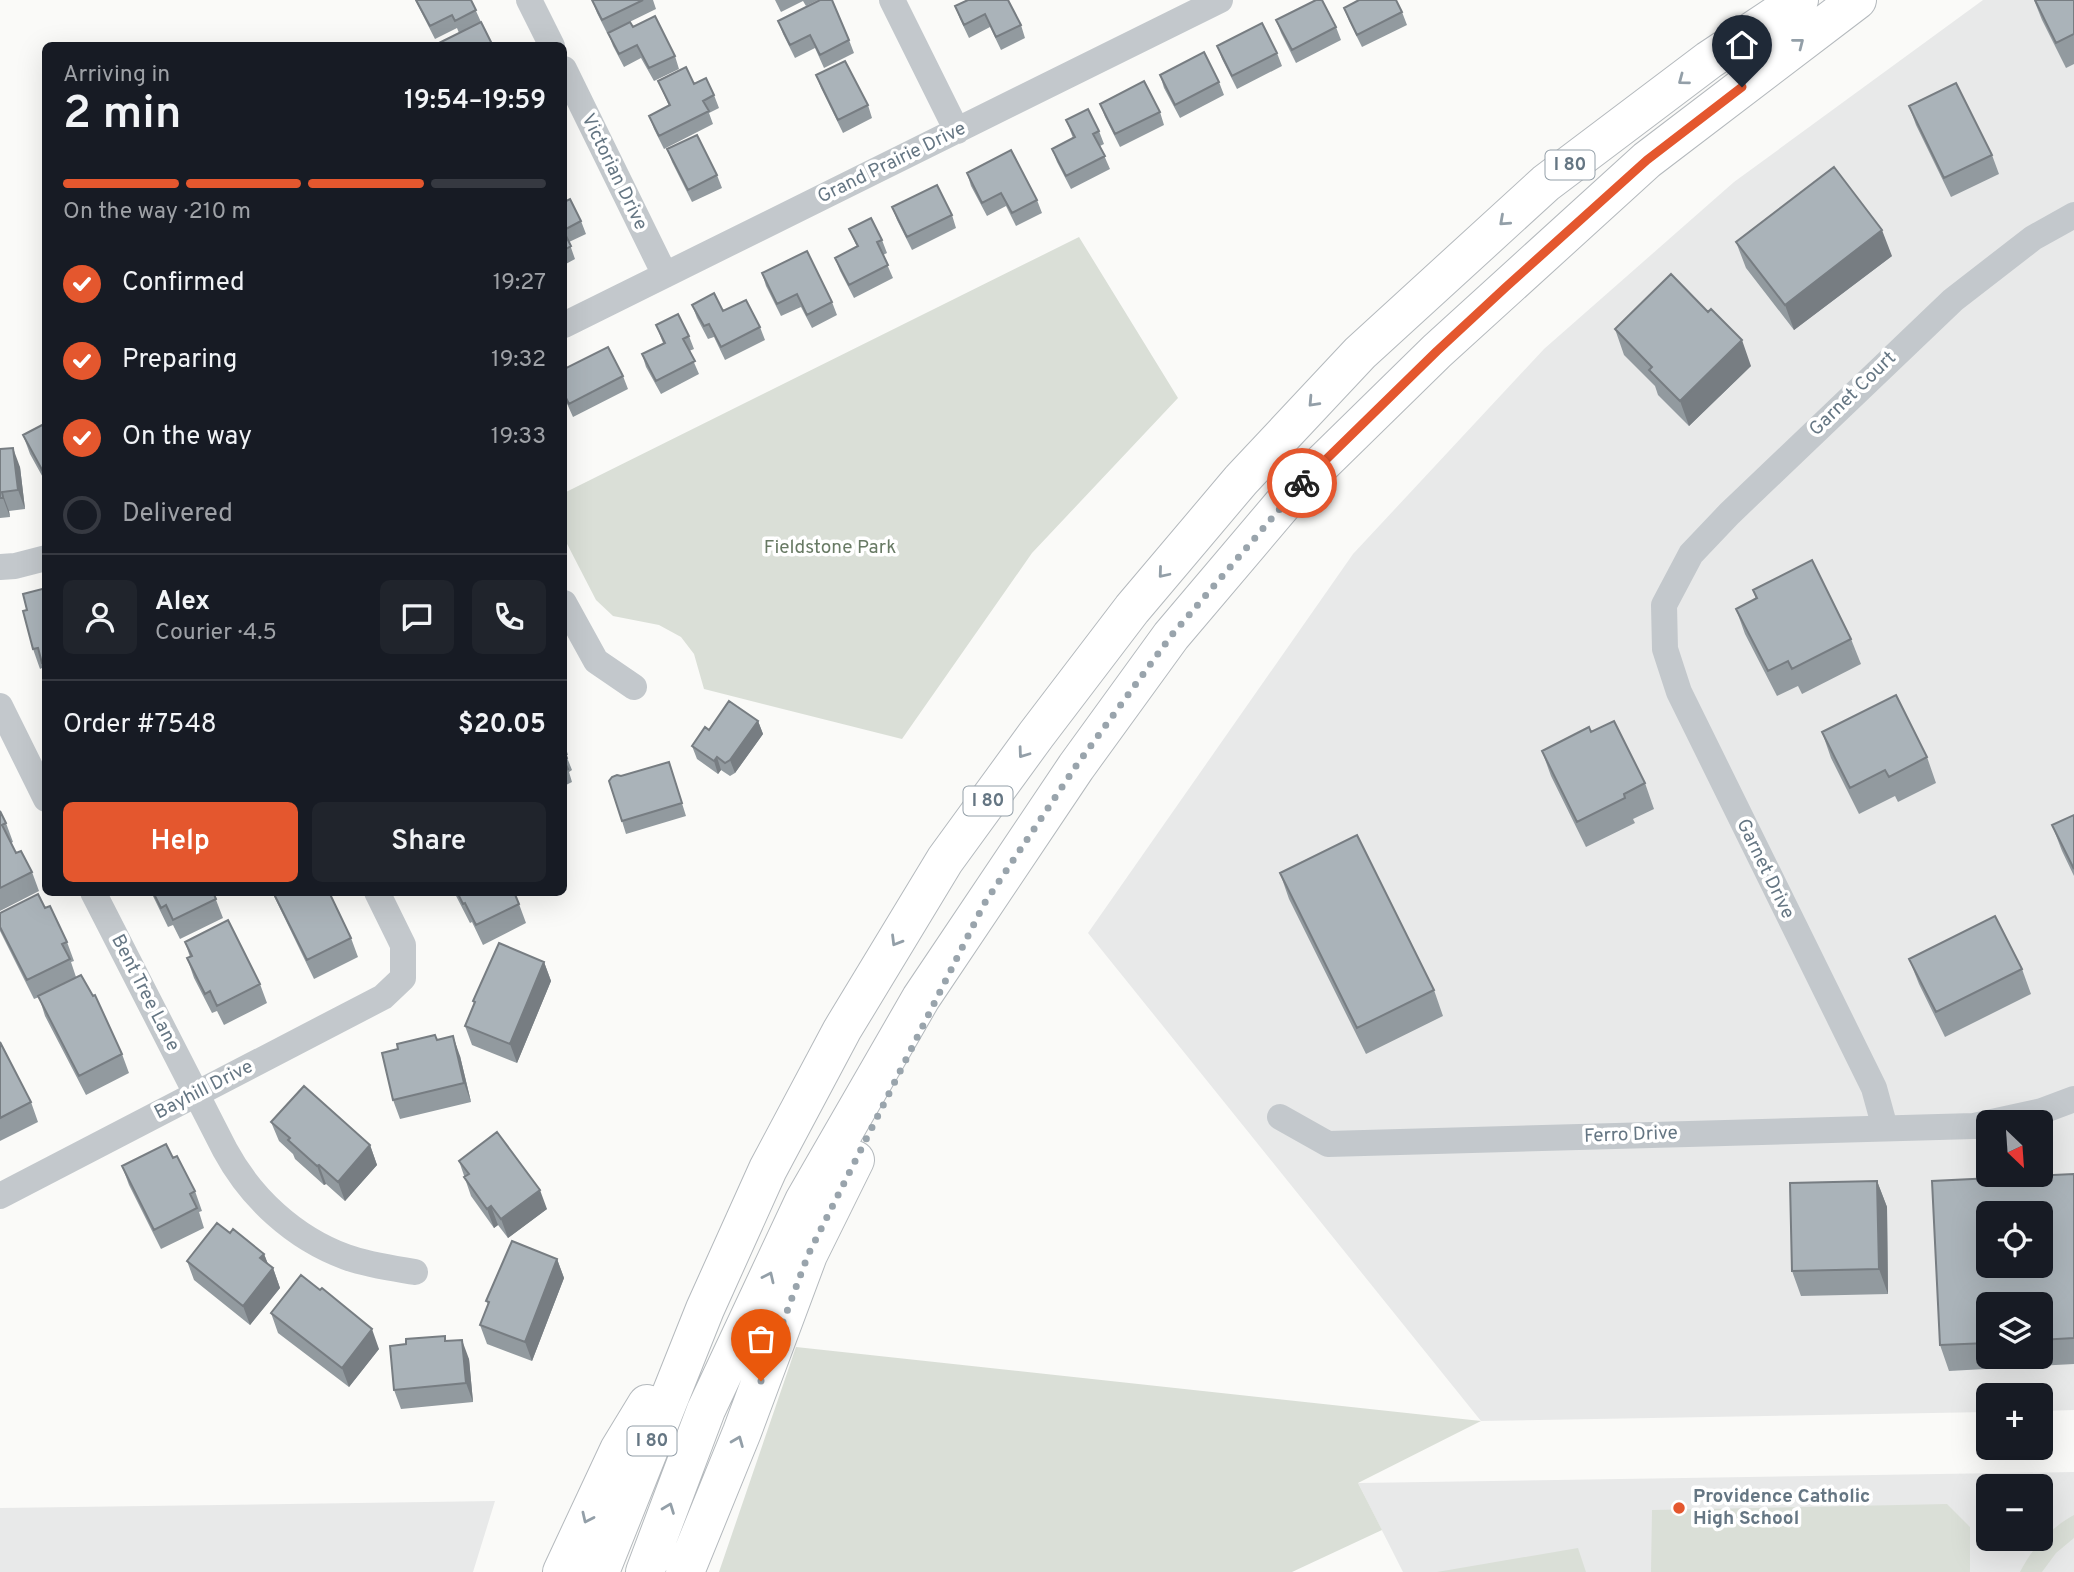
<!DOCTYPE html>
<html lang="en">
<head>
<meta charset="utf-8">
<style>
  :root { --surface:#171b24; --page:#20242c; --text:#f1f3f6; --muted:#9ea1a6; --line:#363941; --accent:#e4572e }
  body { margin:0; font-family:Overpass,sans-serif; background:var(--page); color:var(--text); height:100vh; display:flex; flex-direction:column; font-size:26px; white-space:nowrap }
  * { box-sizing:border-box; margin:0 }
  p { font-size:23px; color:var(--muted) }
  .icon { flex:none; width:38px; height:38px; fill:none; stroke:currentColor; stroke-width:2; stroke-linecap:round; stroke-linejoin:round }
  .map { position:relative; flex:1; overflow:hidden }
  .details { position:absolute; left:42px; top:42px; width:525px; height:854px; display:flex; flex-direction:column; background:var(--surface); border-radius:10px; box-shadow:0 7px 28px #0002 }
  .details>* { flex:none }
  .needle { width:46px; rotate:155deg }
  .fabs { position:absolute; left:1976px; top:1110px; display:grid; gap:14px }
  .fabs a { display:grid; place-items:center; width:77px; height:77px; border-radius:10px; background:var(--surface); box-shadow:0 7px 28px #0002; font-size:35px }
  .pin { position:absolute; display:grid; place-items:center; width:60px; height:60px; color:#fff; margin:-72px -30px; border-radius:50% 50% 50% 0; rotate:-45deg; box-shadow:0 0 7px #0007 }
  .pin .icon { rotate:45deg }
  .courier { position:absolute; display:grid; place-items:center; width:70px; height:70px; margin:-35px; border:5px solid #e4572e; border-radius:50%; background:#fff; color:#222; box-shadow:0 2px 9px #0007 }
  .summary em { font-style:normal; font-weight:600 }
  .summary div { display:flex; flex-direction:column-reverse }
  .summary { display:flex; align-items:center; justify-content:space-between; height:119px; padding:0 21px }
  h1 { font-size:46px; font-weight:600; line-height:52px }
  .bar { display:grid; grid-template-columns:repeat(4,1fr); gap:10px 7px; align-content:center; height:84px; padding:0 21px }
  .bar i { height:9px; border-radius:5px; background:var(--line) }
  .bar .on { background:var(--accent) }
  .bar p { grid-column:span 4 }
  .line { display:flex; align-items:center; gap:18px; padding:0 21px; border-top:2px solid var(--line) }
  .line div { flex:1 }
  .round { display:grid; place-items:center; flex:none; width:74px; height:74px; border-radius:10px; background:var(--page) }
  ol { padding:0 21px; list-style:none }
  li { display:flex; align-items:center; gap:21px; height:77px }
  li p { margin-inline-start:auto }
  li .icon { padding:7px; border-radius:50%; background:var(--accent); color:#fff; stroke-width:4 }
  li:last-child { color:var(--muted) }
  li i { width:38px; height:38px; border:4px solid var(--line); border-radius:50% }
  .button { display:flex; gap:14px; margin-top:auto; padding:14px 21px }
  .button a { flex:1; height:80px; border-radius:10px; background:var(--accent); color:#fff; font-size:28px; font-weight:600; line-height:80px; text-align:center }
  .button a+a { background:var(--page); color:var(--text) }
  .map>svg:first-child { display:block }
  .built { fill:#e8e9e9; fill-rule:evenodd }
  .green { fill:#dadfd7 }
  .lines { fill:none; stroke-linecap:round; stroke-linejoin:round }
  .highway-casing { stroke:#b4b9bd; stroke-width:40 }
  .minor { stroke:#c3c8cc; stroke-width:26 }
  .highway { stroke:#fff; stroke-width:38 }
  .wall { fill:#929a9f; fill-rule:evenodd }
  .shaded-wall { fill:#777d82 }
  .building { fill:#aab3b9; stroke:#777d82; stroke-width:2; fill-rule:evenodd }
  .oneway { stroke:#939fa8 }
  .done { stroke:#99a4ac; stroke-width:7; stroke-dasharray:0 12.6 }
  .route { stroke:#e4572e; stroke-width:9 }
  .poi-dot { fill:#e4572e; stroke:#fff; stroke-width:2.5 }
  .labels { text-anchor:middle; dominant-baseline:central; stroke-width:7; stroke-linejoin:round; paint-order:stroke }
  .shield { fill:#fff; stroke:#939fa8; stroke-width:2 }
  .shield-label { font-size:18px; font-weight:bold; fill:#657683 }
  .street-label { font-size:19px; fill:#657683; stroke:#fff }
  .park-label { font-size:19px; fill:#687a64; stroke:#fff }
  .poi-label { font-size:19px; font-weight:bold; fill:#657683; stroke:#fff; text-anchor:start }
</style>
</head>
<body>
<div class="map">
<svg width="2074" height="1572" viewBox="0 0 2074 1572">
  <rect width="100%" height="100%" fill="#fafaf8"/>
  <!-- built -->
  <path class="built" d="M1983,0H2074V1410L2041,1411L2040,1395H1988V1412L1481,1421L1088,933L1353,554L1544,349L1734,182ZM1988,1122H2040V1174H1988ZM1988,1213H2040V1265H1988ZM1988,1304H2040V1356H1988Z
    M2074,1472V1572H1403L1358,1483ZM1988,1486H2040V1538H1988Z
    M495,1501L473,1572H0V1508Z"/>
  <!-- green -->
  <path class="green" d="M1079,237L1178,398L1032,553L902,739L704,689L694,654L681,637L659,625L613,616L596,600L564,538V493Z
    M796,1347L1481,1421L1358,1483L1382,1530L1292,1572H719Z
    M1947,1504L1970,1527V1572H1651L1652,1510Z
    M2074,1515V1538L2056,1553L2042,1572H2020C2033,1547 2049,1529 2074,1515Z
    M1578,1548L1586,1572H1437Z"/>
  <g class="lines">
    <!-- highway casing -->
    <g class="highway-casing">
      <path id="highway" d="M562,1572L619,1450L647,1404
        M600,1572L705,1309L768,1169L842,1030L945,860L1036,735L1132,609L1241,480L1360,353L1546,183L1709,60L1799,0
        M645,1572L706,1410L804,1201L921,998L1076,767L1171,636L1293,492L1437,351L1647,160L1857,0
        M685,1572L742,1432L808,1255L855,1160"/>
    </g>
    <!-- minor -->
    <path class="minor" d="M529,0L552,46
      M892,0L957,131
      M564,69L665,275
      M564,325L1220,0
      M0,567L15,566L46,558
      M564,603L596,661L634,687
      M0,706L46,799
      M93,892L225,1150C251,1198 294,1238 346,1257C368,1265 391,1268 415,1272
      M1280,1117L1328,1144L1974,1126L1988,1123
      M1992,1122L2042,1111L2074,1099
      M1885,1128L1874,1088L1679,692L1665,649L1664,605L1691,554L1729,514L1953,300L2033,238L2074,215
      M0,1196L383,997L403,978V945L377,892"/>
    <!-- highway -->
    <use href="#highway" class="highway"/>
  </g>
  <!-- wall -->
  <path class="wall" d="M415,0H471L481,22L459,33L457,28L435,39Z
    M592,0H653L656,9L607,33L597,13Z
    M775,0H818L806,6L803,1L781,12Z
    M2034,0H2074V64L2066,68L2042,20Z
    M955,6L1021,25L1025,38L1001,50L990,27L969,38L960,19Z
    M1344,8L1402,12L1407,25L1362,47L1349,21Z
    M1276,20L1336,27L1341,40L1296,63L1281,33Z
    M778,21L849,40L854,53L824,68L815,48L795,58L783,34Z
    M633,27L675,56L679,69L654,81L641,58L624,67L613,46L608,33Z
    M1217,46L1277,53L1282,66L1237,89L1222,59Z
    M816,75L868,105L872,118L843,133L821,88Z
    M1160,75L1219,82L1224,95L1180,118L1164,88Z
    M658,81L694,84L714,95L719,108L709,113L713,124L664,149L654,129L649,116L669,106Z
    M1100,104L1160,112L1164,125L1120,147L1105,117Z
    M1909,106L1992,155L1999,174L1951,197L1916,125Z
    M1066,120L1099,131L1104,144L1100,146L1110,169L1071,189L1057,162L1052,149L1073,138Z
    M667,149L717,175L722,188L692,202L672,162Z
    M967,173L1037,200L1042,213L1016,226L1006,206L987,216L971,186Z
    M564,202L581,221L586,234L569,242L575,259L564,265Z
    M892,207L952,215L956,228L912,250L897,220Z
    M849,229L882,240L887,253L883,255L893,278L854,298L840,271L835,258L857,247Z
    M1736,242L1892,256L1794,330L1746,268Z
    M762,273L832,302L837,315L812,328L801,307L781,316L766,286Z
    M692,305L723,311L760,327L765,340L725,360L714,337L708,339L697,318Z
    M656,325L689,336L694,349L689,351L699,374L661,394L646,367L642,354L663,343Z
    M1615,329L1751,366L1689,426L1658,395L1655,386L1624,355Z
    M564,369L623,376L628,389L573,417L564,397Z
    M46,423V483L30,454L23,435Z
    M0,449L20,467L25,509L9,511L10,517L0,518Z
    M46,588V672L44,667L40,669L33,649L27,610Z
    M1753,590L1851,639L1861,664L1802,694L1798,686L1777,696L1745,634L1736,609L1756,599Z
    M758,721L763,734L735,773L730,776L721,770L718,774L697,759L692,746L709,730Z
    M1591,732L1645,783L1654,809L1633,819L1635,823L1586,847L1551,776L1542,751Z
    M1822,732L1927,757L1936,783L1898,802L1895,796L1859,814L1831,758Z
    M564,742L568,755H566L572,770L569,772L572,782L564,786Z
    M669,762L686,816L626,834L622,821Z
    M0,811L6,823L13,842L11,843L16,853L32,872L39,891L0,911Z
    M2074,815V876L2062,851L2052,825Z
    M1280,873L1434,990L1443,1016L1366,1054L1289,899Z
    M151,892H213L223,918L180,939L173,925L168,927Z
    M272,892H329L351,938L358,957L314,979Z
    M454,892H514L519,904L526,923L483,945L472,922L470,923Z
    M45,908L67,942L74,961L71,962L76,977L122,1054L129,1073L86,1095L45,1016L39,997L34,999L0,931V913Z
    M185,942L260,984L267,1003L224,1025L217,1011L212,1013L194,978L187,958L190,957Z
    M1909,959L2022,969L2031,994L1945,1037L1919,984Z
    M544,962L551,981L517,1063L472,1045L465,1026L474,1004L473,1001Z
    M435,1035L437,1040L460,1056L471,1102L400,1119L393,1100L398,1049Z
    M0,1042L31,1102L38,1122L0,1141Z
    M271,1122L370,1145L377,1165L345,1201L326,1184L324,1185L295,1159L293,1154L279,1141Z
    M459,1161L547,1209L508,1238L498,1225L494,1228L471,1196Z
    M122,1166L195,1191L202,1211L199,1212L204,1228L161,1249L129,1185Z
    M2074,1174V1364L1949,1371L1940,1345ZM1988,1304H2040V1356H1988Z
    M1877,1181L1887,1207L1888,1294L1801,1296L1792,1271Z
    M230,1233L264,1254L268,1264L273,1268L280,1288L250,1325L194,1280L187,1261Z
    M557,1259L564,1278L532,1361L487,1344L480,1325L488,1304L486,1301Z
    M271,1313L379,1349L349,1387L278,1333Z
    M447,1341L469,1359L473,1402L401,1409L394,1390Z"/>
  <!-- shaded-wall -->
  <path class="shaded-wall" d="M1882,230L1892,256L1794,330L1785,305Z
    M1742,340L1751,366L1689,426L1680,401Z
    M13,448L20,467L25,509L18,490Z
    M2,492L9,511L10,517L3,498Z
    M758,721L763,734L735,773L730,760Z
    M717,757L721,770L718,774L714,761Z
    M544,962L551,981L517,1063L510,1044Z
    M453,1036L460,1056L471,1102L464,1083Z
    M370,1145L377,1165L345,1201L338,1182Z
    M319,1165L326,1184L324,1185L317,1166Z
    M1877,1181L1887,1207L1888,1294L1879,1269Z
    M540,1190L547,1209L508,1238L501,1219Z
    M491,1206L498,1225L494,1228L487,1209Z
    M264,1254L271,1272L273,1268L280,1288L250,1325L243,1306L260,1258Z
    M557,1259L564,1278L532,1361L525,1342Z
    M372,1329L379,1349L349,1387L342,1368Z
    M462,1340L469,1359L473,1402L466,1383Z"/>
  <!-- building -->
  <path class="building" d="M416,0H471L476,10L455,21L452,15L430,26Z
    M592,0H643L602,20Z
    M820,0H832L849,40L820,55L810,35L790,45L778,21Z
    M968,0H1008L1021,25L996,37L985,14L964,25L955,6Z
    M1316,0H1322L1336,27L1292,50L1276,20Z
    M1359,0H1396L1402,12L1357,35L1344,8Z
    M2035,0H2074V34L2056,43Z
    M655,16L675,56L649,68L637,45L619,54L608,33L630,22L633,27Z
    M481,22L493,46H433Z
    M1262,23L1277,53L1232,76L1217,46Z
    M1204,52L1219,82L1175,105L1160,75Z
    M845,61L868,105L838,120L816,75Z
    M686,67L694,84L706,78L714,95L703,101L709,111L659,136L649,116L670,105L658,81Z
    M1144,81L1160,112L1115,134L1100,104Z
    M1956,83L1992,155L1944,178L1909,106Z
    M1088,109L1099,131L1093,134L1105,156L1066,176L1052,149L1075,137L1066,120Z
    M697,135L717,175L688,190L667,149Z
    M1011,150L1037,200L1012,213L1001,193L982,203L967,173Z
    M1834,167L1882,230L1785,305L1736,242Z
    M937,185L952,215L907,237L892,207Z
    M570,199L581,221L564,230V202Z
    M871,218L882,240L877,242L888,265L849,285L835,258L858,246L849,229Z
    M564,232L571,246L564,250Z
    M807,251L832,302L807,315L797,294L777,304L762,273Z
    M1671,274L1708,312L1711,309L1742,340L1680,401L1649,370L1652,367L1615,329Z
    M714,293L723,311L746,300L760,327L721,347L709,324L704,326L692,305Z
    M678,314L689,336L683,339L695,361L656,381L642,354L665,343L656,325Z
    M608,347L623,376L569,404L564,394V369Z
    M46,423V477L23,435Z
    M13,448L18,490L2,492L3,498H0V449Z
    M1812,560L1851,639L1792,669L1788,661L1768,671L1736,609L1757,598L1753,590Z
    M46,588V663H42L38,648L33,649L23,611L27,610L23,594Z
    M1896,695L1927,757L1889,777L1885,770L1850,788L1822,732Z
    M729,701L758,721L730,760L725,763L717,757L714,761L692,746L705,727L709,730Z
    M1614,721L1645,783L1624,794L1625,798L1577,822L1542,751L1589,727L1591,732Z
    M564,750L567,758L564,760Z
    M564,761L568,769L564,771Z
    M669,762L682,803L622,821L609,781L612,777L617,775L621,776Z
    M0,811L6,823L2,825L16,853L21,851L32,872L0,888Z
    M2074,815V869L2052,825Z
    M1357,835L1434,990L1357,1028L1280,873Z
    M153,892H213L216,899L173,920L166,905L161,908Z
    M273,892H329L351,938L307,960Z
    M457,892H514L519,904L476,925L465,903L463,904Z
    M38,894L45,908L50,906L67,942L62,944L70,959L27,980L0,927V913Z
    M1995,916L2022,969L1936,1012L1909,959Z
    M228,920L260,984L217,1006L210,991L205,994L187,958L192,956L185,942Z
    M499,943L544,962L510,1044L465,1026L475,1002L473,1001Z
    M81,975L93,996L95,995L122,1054L79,1076L38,996Z
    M435,1035L437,1040L453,1036L464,1083L393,1100L382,1053L398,1049L397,1044Z
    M0,1042L31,1102L0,1118Z
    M304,1086L370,1145L338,1182L319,1165L317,1166L288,1140L290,1138L271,1122Z
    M497,1132L540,1190L501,1219L491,1206L487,1209L464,1177L469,1174L459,1161Z
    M166,1144L173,1158L177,1156L195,1191L190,1194L197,1208L154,1230L122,1166Z
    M2074,1174V1338L2040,1340V1304H1988V1343L1940,1345L1932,1181ZM1988,1213H2040V1265H1988Z
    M1877,1181L1879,1269L1792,1271L1790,1183Z
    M217,1223L230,1233L233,1229L264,1254L260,1258L273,1268L243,1306L187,1261Z
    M512,1241L557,1259L525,1342L480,1325L489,1302L486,1301Z
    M301,1275L320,1290L322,1288L372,1329L342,1368L271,1313Z
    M445,1336V1341L462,1340L466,1383L394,1390L390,1346L406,1344V1339Z"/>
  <!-- one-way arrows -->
  <defs><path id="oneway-chevron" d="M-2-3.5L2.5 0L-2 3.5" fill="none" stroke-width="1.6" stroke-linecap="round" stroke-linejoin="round" transform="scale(1.75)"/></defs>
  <g class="oneway">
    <use href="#oneway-chevron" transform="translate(1799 43) rotate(-38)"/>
    <use href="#oneway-chevron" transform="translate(1683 80) rotate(143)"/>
    <use href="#oneway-chevron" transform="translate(1504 221) rotate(138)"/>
    <use href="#oneway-chevron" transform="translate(1313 402) rotate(133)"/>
    <use href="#oneway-chevron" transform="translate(1163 573) rotate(130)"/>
    <use href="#oneway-chevron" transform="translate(1023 753) rotate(126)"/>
    <use href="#oneway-chevron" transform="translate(896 941) rotate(121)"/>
    <use href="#oneway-chevron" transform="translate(769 1277) rotate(-65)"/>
    <use href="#oneway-chevron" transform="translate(738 1441) rotate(-68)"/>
    <use href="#oneway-chevron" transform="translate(669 1508) rotate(-69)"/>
    <use href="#oneway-chevron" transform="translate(587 1518) rotate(115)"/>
  </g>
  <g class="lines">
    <!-- done -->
    <path class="done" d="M761,1381L808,1255L984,904L1076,766L1171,636L1302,483"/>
    <!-- route -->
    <path class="route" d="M1302,483L1437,351L1506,287L1647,160L1742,87"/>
  </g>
  <!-- markers -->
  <circle class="poi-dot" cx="1679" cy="1508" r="7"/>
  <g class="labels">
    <!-- shield labels -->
    <g class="shield">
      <rect x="1545.5" y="150.5" width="49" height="29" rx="5"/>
      <rect x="963.5" y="786.5" width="49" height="29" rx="5"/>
      <rect x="627.5" y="1426.5" width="49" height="29" rx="5"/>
    </g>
    <g class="shield-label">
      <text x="1570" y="165">I 80</text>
      <text x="988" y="801">I 80</text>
      <text x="652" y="1441">I 80</text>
    </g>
    <!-- street labels -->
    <g class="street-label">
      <text transform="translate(892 163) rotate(-26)">Grand Prairie Drive</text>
      <text transform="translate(614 172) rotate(64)">Victorian Drive</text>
      <text transform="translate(1853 394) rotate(-44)">Garnet Court</text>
      <text transform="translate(1765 869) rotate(64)">Garnet Drive</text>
      <text transform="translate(145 993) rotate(63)">Bent Tree Lane</text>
      <text transform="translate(204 1090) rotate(-27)">Bayhill Drive</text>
      <text transform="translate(1631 1135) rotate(-2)">Ferro Drive</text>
    </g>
    <!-- park labels -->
    <g class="park-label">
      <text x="830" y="548">Fieldstone Park</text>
    </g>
    <!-- poi labels -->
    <g class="poi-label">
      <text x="1693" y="1497">Providence Catholic<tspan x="1693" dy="22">High School</tspan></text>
    </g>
  </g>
</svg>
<div class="fabs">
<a><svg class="needle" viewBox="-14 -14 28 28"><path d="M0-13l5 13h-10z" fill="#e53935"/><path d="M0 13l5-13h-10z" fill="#9ea1a6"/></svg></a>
<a><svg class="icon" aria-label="locate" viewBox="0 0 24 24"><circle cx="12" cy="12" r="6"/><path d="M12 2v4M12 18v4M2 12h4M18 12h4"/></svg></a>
<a><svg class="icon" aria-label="layers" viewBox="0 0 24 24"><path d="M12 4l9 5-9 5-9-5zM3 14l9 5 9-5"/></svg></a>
<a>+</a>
<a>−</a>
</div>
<div class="pin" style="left:761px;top:1381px;background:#ea580c"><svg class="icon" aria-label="bag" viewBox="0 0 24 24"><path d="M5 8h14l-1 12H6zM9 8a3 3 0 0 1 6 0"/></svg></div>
<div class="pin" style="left:1742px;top:87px;background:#1f2937"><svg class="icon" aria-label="home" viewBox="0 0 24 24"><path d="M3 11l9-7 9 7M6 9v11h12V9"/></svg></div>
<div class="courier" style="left:1302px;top:483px"><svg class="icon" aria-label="bike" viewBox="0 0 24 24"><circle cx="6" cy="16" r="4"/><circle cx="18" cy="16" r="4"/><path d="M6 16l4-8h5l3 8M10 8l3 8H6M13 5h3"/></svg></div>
<section class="details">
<div class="summary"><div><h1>2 min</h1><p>Arriving in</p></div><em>19:54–19:59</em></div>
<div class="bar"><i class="on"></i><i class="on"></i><i class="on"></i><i></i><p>On the way · 210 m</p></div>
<ol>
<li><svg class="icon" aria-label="check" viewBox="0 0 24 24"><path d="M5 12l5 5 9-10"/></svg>Confirmed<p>19:27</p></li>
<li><svg class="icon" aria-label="check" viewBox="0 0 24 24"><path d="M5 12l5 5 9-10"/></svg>Preparing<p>19:32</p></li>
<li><svg class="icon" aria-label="check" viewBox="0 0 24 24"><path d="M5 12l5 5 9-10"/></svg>On the way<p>19:33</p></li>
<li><i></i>Delivered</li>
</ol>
<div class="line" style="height:126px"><a class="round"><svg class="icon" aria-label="person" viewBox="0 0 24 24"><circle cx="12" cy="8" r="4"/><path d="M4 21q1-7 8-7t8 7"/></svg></a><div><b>Alex</b><p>Courier · 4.5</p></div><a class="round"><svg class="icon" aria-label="chat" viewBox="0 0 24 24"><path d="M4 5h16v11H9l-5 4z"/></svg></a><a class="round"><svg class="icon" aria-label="phone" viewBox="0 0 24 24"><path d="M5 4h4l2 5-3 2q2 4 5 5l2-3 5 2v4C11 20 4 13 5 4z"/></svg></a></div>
<div class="line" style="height:91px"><div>Order #7548</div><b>$20.05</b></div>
<div class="button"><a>Help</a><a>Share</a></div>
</section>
</div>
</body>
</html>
